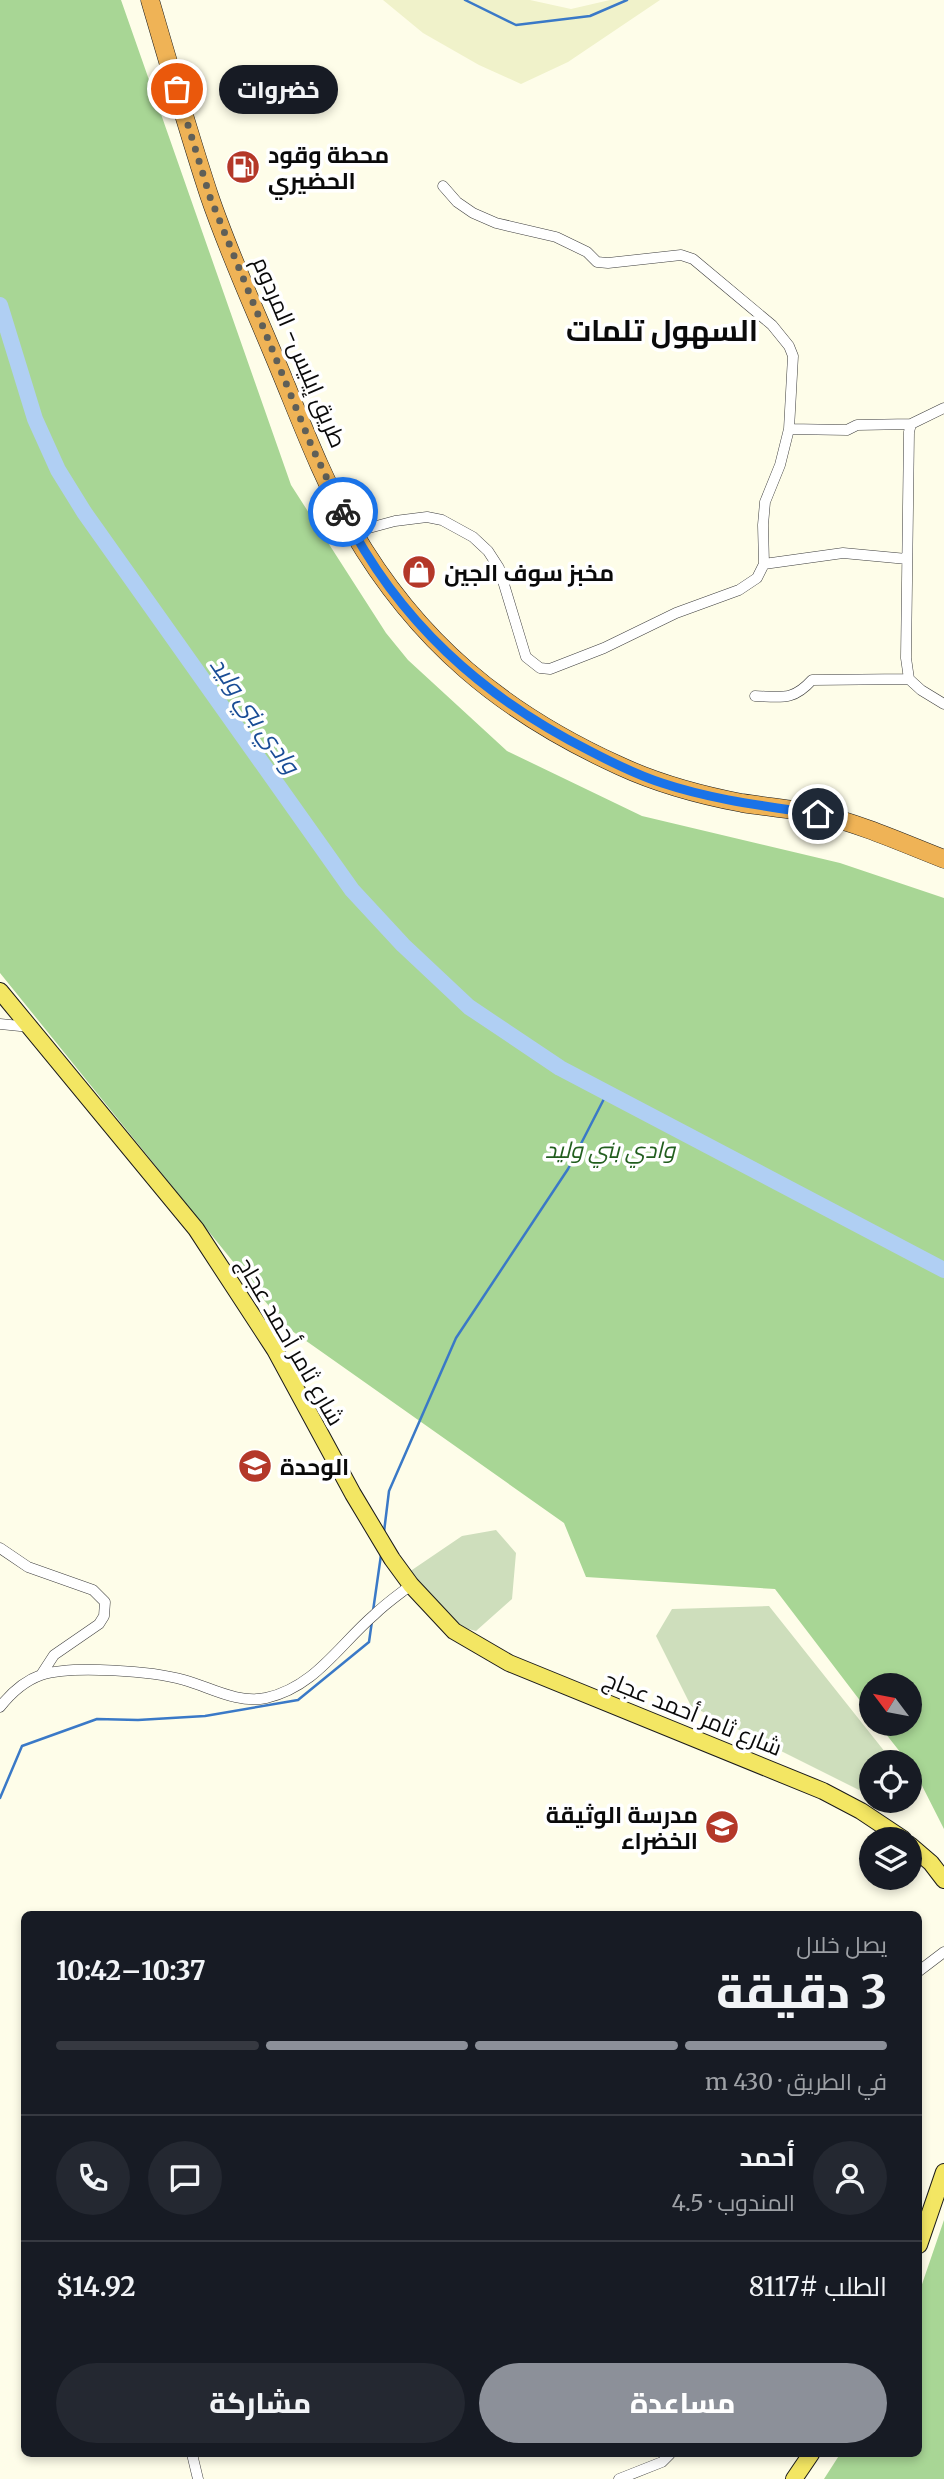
<!DOCTYPE html>
<html lang="ar">
<head>
<meta charset="utf-8">
<style>
  :root { --surface:#171b24; --page:#242831; --text:#f1f3f6; --muted:#9ea1a6; --line:#363941; --accent:#8c9099 }
  body { margin:0; font-family:Merriweather,Cairo,serif; background:var(--page); color:var(--text); direction:rtl; height:100vh; display:flex; flex-direction:column; font-size:26px; white-space:nowrap }
  * { box-sizing:border-box; margin:0 }
  p { font-size:23px; color:var(--muted) }
  .icon { flex:none; width:38px; height:38px; fill:none; stroke:currentColor; stroke-width:2; stroke-linecap:round; stroke-linejoin:round }
  .map { position:relative; flex:1; overflow:hidden; direction:ltr }
  .panel { position:absolute; left:21px; top:1911px; width:901px; height:546px; display:flex; flex-direction:column; background:var(--surface); border-radius:10px; box-shadow:0 4px 10px #0003; direction:rtl }
  .panel>* { flex:none }
  .needle { width:46px; rotate:302deg }
  .tools { position:absolute; left:859px; top:1673px; display:grid; gap:14px }
  .tools a { display:grid; place-items:center; width:63px; height:63px; border-radius:50%; background:var(--surface); box-shadow:0 4px 10px #0003; font-size:35px }
  .pin { position:absolute; display:grid; place-items:center; width:60px; height:60px; color:#fff; margin:-30px; border:4px solid #fff; border-radius:50%; box-shadow:0 2px 7px #0007 }
  .courier { position:absolute; display:grid; place-items:center; width:70px; height:70px; margin:-35px; border:5px solid #1a73e8; border-radius:50%; background:#fff; color:#222; box-shadow:0 2px 9px #0007 }
  .bubble { position:absolute; height:49px; border-radius:24px; background:var(--surface); box-shadow:0 4px 10px #0003; font-size:23px; font-weight:800; line-height:49px; text-align:center; direction:rtl }
  .head em { font-style:normal; font-weight:800 }
  .head div { display:flex; flex-direction:column-reverse }
  .head { display:flex; align-items:center; justify-content:space-between; height:119px; padding:0 35px }
  h1 { font-size:46px; font-weight:800; line-height:52px }
  .bar { display:grid; grid-template-columns:repeat(4,1fr); gap:10px 7px; align-content:center; height:84px; padding:0 35px }
  .bar i { height:9px; border-radius:5px; background:var(--line) }
  .bar .selected { background:var(--accent) }
  .bar p { grid-column:span 4 }
  .line { display:flex; align-items:center; gap:18px; padding:0 35px; border-top:2px solid var(--line) }
  .line div { flex:1 }
  .round { display:grid; place-items:center; flex:none; width:74px; height:74px; border-radius:37px; background:var(--page) }
  .action { display:flex; gap:14px; margin-top:auto; padding:14px 35px }
  .action a { flex:1; height:80px; border-radius:42px; background:var(--accent); color:#fff; font-size:28px; font-weight:800; line-height:80px; text-align:center }
  .action a+a { background:var(--page); color:var(--text) }
  .map>svg:first-child { display:block }
  .farmland { fill:#f0f2ca }
  .forest { fill:#a8d695 }
  .cemetery { fill:#cedebc }
  .lines { fill:none; stroke-linecap:round; stroke-linejoin:round }
  .stream { stroke:#3a79c7; stroke-width:2.5 }
  .river { stroke:#b0cff3; stroke-width:16 }
  .street-casing { stroke:#3d3d3d; stroke-width:11 }
  .primary-casing { stroke:#1b1b1b; stroke-width:18 }
  .highway-casing { stroke:#1b1b1b; stroke-width:19 }
  .street { stroke:#fff; stroke-width:10 }
  .primary { stroke:#f3e663; stroke-width:16 }
  .highway { stroke:#efb356; stroke-width:18 }
  .done { stroke:#5f5f58; stroke-width:7; stroke-dasharray:0 12.6 }
  .route { stroke:#1a73e8; stroke-width:9 }
  .labels { text-anchor:middle; dominant-baseline:central; stroke-width:7; stroke-linejoin:round; paint-order:stroke }
  .poi-label { font-size:23px; font-weight:bold; fill:#0a0a0a; stroke:#fff; text-anchor:start }
  .street-label { font-size:23px; fill:#0a0a0a; stroke:#fff }
  .park-label { font-size:23px; font-style:italic; fill:#225e1e; stroke:#fff }
  .water-label { font-size:24px; font-style:italic; fill:#1a4d96; stroke:#fff }
  .district-label { font-size:30px; font-weight:bold; fill:#0a0a0a; stroke:#fff }
</style>
</head>
<body>
<div class="map">
<svg width="944" height="2479" viewBox="0 0 944 2479">
  <rect width="100%" height="100%" fill="#fefde9"/>
  <!-- farmland -->
  <path class="farmland" d="M383,0H530L571,9L610,0H660L568,62L521,84L479,65L423,33Z"/>
  <!-- forest -->
  <path class="forest" d="M0,0H121L291,485L386,633L408,660L507,751L642,816L840,863L944,898V1829L910,1762H908L878,1724H910V1685H872L871,1715L775,1589L586,1577L564,1523L285,1326L0,973Z
    M944,2220V2479H824L840,2454H919V2293Z"/>
  <!-- cemetery -->
  <path class="cemetery" d="M496,1530L516,1553L512,1599L476,1631L461,1627L409,1572L462,1536Z
    M769,1606L893,1762H872L871,1796L691,1706L656,1636L672,1609Z
    M910,1784L919,1796L899,1809L882,1801H910Z"/>
  <g class="lines">
    <!-- stream -->
    <path class="stream" d="M465,0L516,25L590,16L627,0
      M384,1532L389,1491L456,1338L568,1169L607,1093
      M373,1611L381,1555
      M0,1798L22,1746L97,1719L138,1720L205,1716L298,1700L369,1642L372,1621"/>
    <!-- river -->
    <path class="river" d="M0,305L35,419L58,470L84,512L352,890L403,945L469,1007L560,1068L944,1270"/>
    <!-- street casing -->
    <g class="street-casing">
      <path id="street" d="M944,408L911,424L909,432L906,658L909,679L921,690L944,704
        M789,429L847,430L857,425L911,424
        M352,531L369,528L395,521L427,517L442,520L473,537L488,551L499,568L526,657L540,668L550,669L604,648L676,613L739,590L757,578L764,564L763,525L765,502L780,465L789,429L793,356L789,346L772,325L693,259L681,255L608,263L597,262L587,252L556,237L496,223L473,213L457,202L443,186
        M764,564L843,553L907,559
        M755,696C782,697 793,701 812,680L909,679
        M0,1024L30,1027
        M0,1548L28,1567L93,1590L105,1602L104,1616L99,1624L54,1655L41,1675
        M0,1707C11,1693 24,1681 41,1675C71,1665 153,1671 184,1680C210,1687 237,1704 266,1698C315,1687 339,1645 374,1615C385,1604 398,1595 411,1585
        M919,1971L944,1952
        M192,2454L198,2479
        M619,2479L662,2462L670,2454"/>
    </g>
    <!-- primary casing -->
    <g class="primary-casing">
      <path id="primary" d="M0,991L196,1229L275,1350L353,1494L392,1559L411,1585L454,1631L509,1663L823,1791L861,1811L903,1839
        M910,1845L931,1863L944,1880
        M919,2245L944,2172
        M794,2479L811,2454"/>
    </g>
    <!-- highway casing -->
    <g class="highway-casing">
      <path id="highway" d="M150,0C169,65 188,131 209,195C227,248 250,299 271,349C297,410 319,473 352,530C417,642 503,713 620,766C659,784 700,795 742,803C767,807 793,809 818,814C861,824 903,843 944,859"/>
    </g>
    <!-- street -->
    <use href="#street" class="street"/>
    <!-- primary -->
    <use href="#primary" class="primary"/>
    <!-- highway -->
    <use href="#highway" class="highway"/>
  </g>
  <g class="lines">
    <!-- done -->
    <path class="done" d="M177,89L210,197L312,447L343,512"/>
    <!-- route -->
    <path class="route" d="M343,512C398,621 482,697 590,751C613,763 637,775 662,783C713,800 765,806 818,814"/>
  </g>
  <!-- icons -->
  <defs>
    <g id="fuel-disc" transform="scale(1.75)"><circle r="9.5" fill="#b43829" stroke="#fff"/><path d="M-5.5-6h7V0h2V4h1.3V-2.5L3-4.5l.8-.8L6-3V5H2.5V1h-1V6h-7ZM-4.2-4.7v3.2H.2V-4.7Z" fill="#fff"/></g>
    <g id="shop-disc" transform="scale(1.75)"><circle r="9.5" fill="#b43829" stroke="#fff"/><path d="M-5-2.5h2.3a2.7 3.5 0 0 1 5.4 0H5L5.5 6h-11ZM-1.5-2.5h3a1.5 2.3 0 0 0-3 0Z" fill="#fff"/></g>
    <g id="school-disc" transform="scale(1.75)"><circle r="9.5" fill="#b43829" stroke="#fff"/><path d="M0-5L7-2L0 1L-7-2ZM-4 1L0 2.5L4 1V4Q0 6-4 4Z" fill="#fff"/></g>
  </defs>
  <g fill-rule="evenodd">
    <use href="#fuel-disc" x="243" y="167"/>
    <use href="#shop-disc" x="419" y="572"/>
    <use href="#school-disc" x="255" y="1466"/>
    <use href="#school-disc" x="722" y="1827"/>
  </g>
  <g class="labels">
    <!-- poi labels -->
    <g class="poi-label">
      <text x="268" y="154">محطة وقود<tspan x="268" dy="26">الحضيري</tspan></text>
      <text x="444" y="572">مخبز سوف الجين</text>
      <text x="280" y="1466">الوحدة</text>
      <text x="698" y="1814" text-anchor="end">مدرسة الوثيقة<tspan x="698" dy="26">الخضراء</tspan></text>
    </g>
    <!-- street labels -->
    <g class="street-label">
      <text transform="translate(300 352) rotate(67)">طريق إيليس- المردوم</text>
      <text transform="translate(291 1341) rotate(60)">شارع ثامر أحمد عجاج</text>
      <text transform="translate(693 1713) rotate(22)">شارع ثامر أحمد عجاج</text>
    </g>
    <!-- park labels -->
    <g class="park-label">
      <text x="610" y="1149">وادي بني وليد</text>
    </g>
    <!-- water labels -->
    <g class="water-label">
      <text transform="translate(255 715) rotate(55)">وادي بني وليد</text>
    </g>
    <!-- district labels -->
    <g class="district-label">
      <text x="662" y="330">السهول تلمات</text>
    </g>
  </g>
</svg>
<div class="tools">
<a><svg class="needle" viewBox="-14 -14 28 28"><path d="M0-13l5 13h-10z" fill="#e53935"/><path d="M0 13l5-13h-10z" fill="#9ea1a6"/></svg></a>
<a><svg class="icon" aria-label="locate" viewBox="0 0 24 24"><circle cx="12" cy="12" r="6"/><path d="M12 2v4M12 18v4M2 12h4M18 12h4"/></svg></a>
<a><svg class="icon" aria-label="layers" viewBox="0 0 24 24"><path d="M12 4l9 5-9 5-9-5zM3 14l9 5 9-5"/></svg></a>
</div>
<div class="pin" style="left:177px;top:89px;background:#ea580c"><svg class="icon" aria-label="bag" viewBox="0 0 24 24"><path d="M5 8h14l-1 12H6zM9 8a3 3 0 0 1 6 0"/></svg></div>
<div class="pin" style="left:818px;top:814px;background:#1f2937"><svg class="icon" aria-label="home" viewBox="0 0 24 24"><path d="M3 11l9-7 9 7M6 9v11h12V9"/></svg></div>
<div class="courier" style="left:343px;top:512px"><svg class="icon" aria-label="bike" viewBox="0 0 24 24"><circle cx="6" cy="16" r="4"/><circle cx="18" cy="16" r="4"/><path d="M6 16l4-8h5l3 8M10 8l3 8H6M13 5h3"/></svg></div>
<div class="bubble" style="left:219px;top:65px;width:119px">خضروات</div>
<section class="panel">
<div class="head"><div><h1>3 دقيقة</h1><p>يصل خلال</p></div><em>10:37–10:42</em></div>
<div class="bar"><i class="selected"></i><i class="selected"></i><i class="selected"></i><i></i><p>في الطريق · 430 m</p></div>
<div class="line" style="height:126px"><a class="round"><svg class="icon" aria-label="person" viewBox="0 0 24 24"><circle cx="12" cy="8" r="4"/><path d="M4 21q1-7 8-7t8 7"/></svg></a><div><b>أحمد</b><p>المندوب · 4.5</p></div><a class="round"><svg class="icon" aria-label="chat" viewBox="0 0 24 24"><path d="M4 5h16v11H9l-5 4z"/></svg></a><a class="round"><svg class="icon" aria-label="phone" viewBox="0 0 24 24"><path d="M5 4h4l2 5-3 2q2 4 5 5l2-3 5 2v4C11 20 4 13 5 4z"/></svg></a></div>
<div class="line" style="height:91px"><div>الطلب #8117</div><b>$14.92</b></div>
<div class="action"><a>مساعدة</a><a>مشاركة</a></div>
</section>
</div>
</body>
</html>
